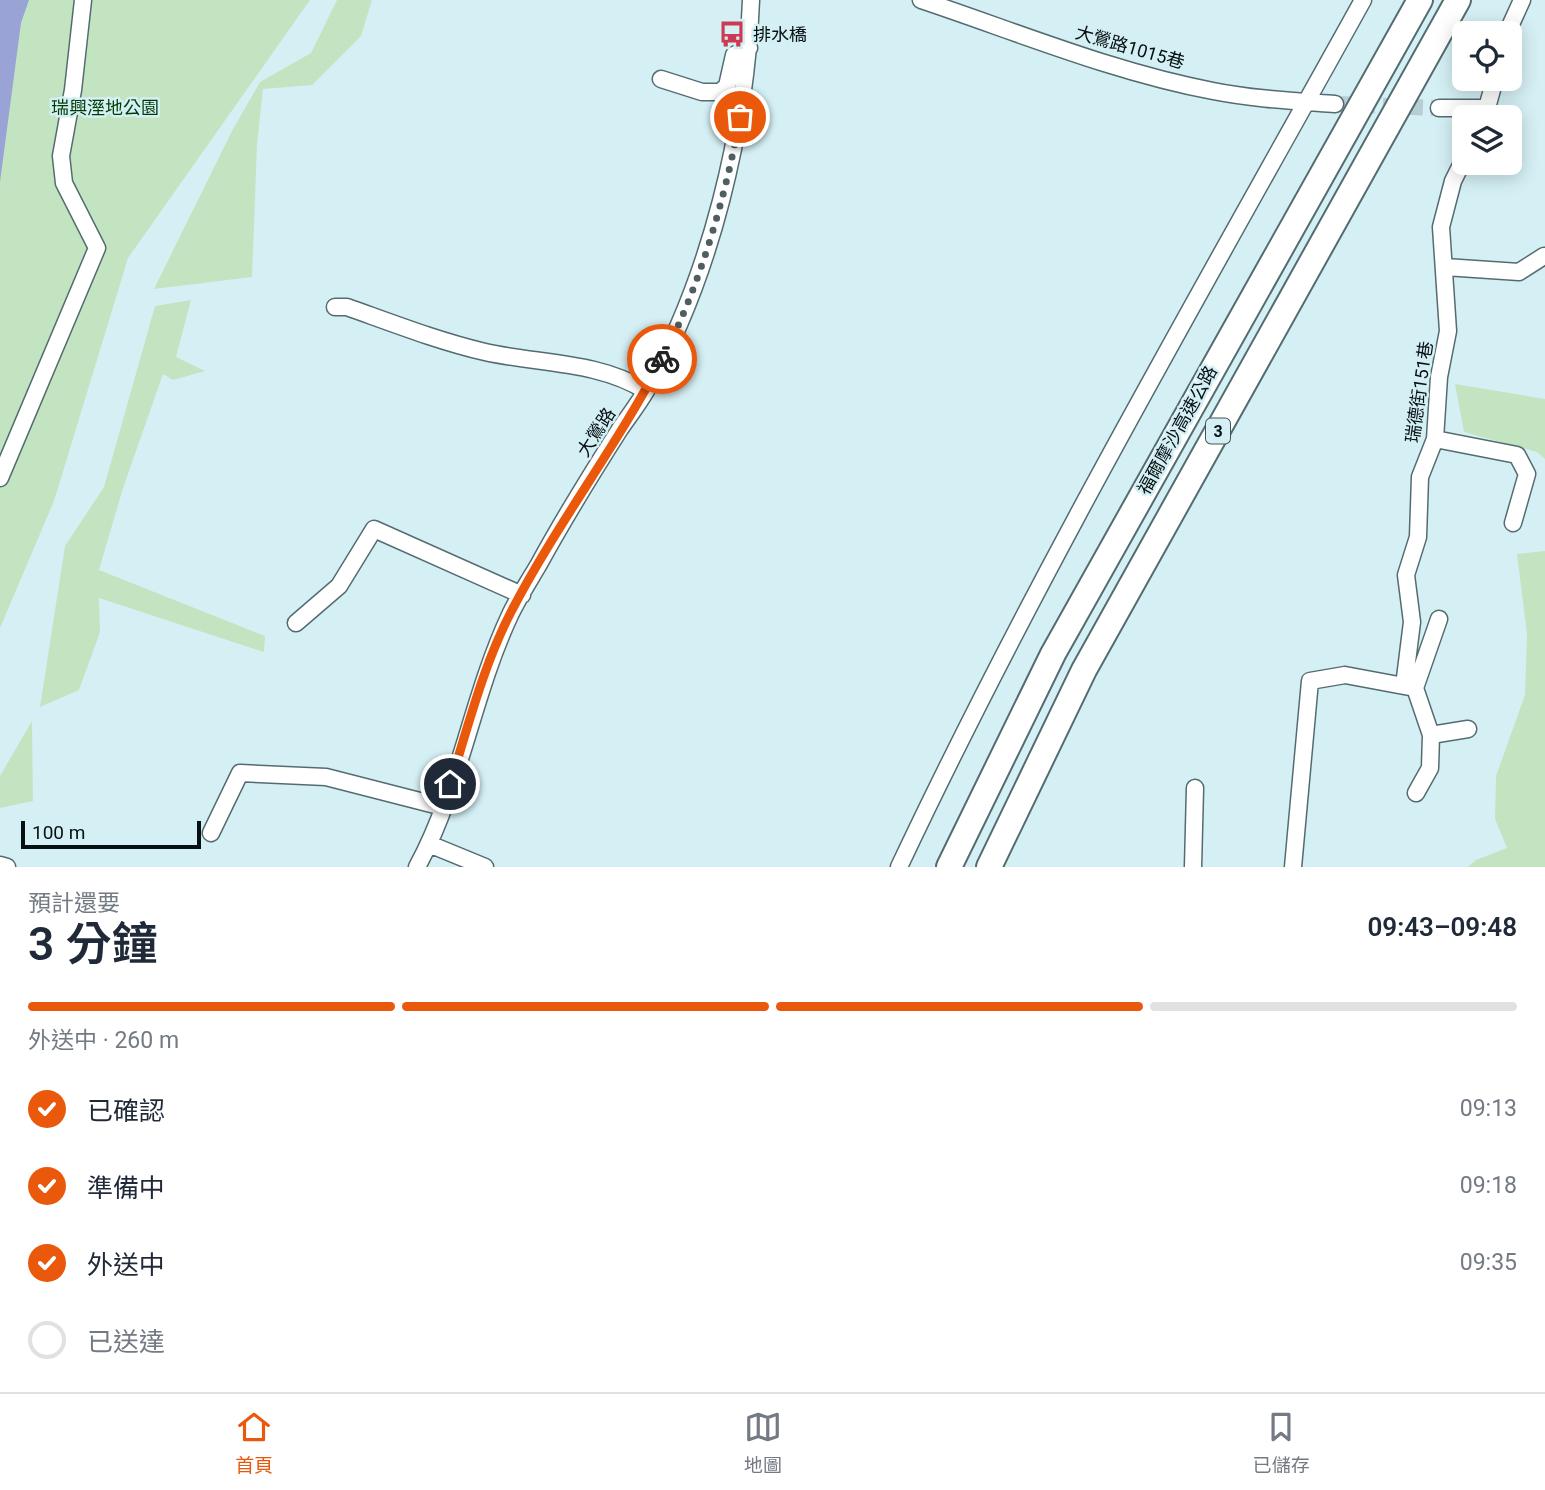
<!DOCTYPE html>
<html lang="zh-TW">
<head>
<meta charset="utf-8">
<style>
  :root { --surface:#fff; --page:#f2f2f3; --text:#1f2937; --muted:#747a83; --line:#e0e1e3; --accent:#ea580c }
  body { margin:0; font-family:Roboto,"Noto Sans TC",sans-serif; background:var(--page); color:var(--text); height:100vh; display:flex; flex-direction:column; font-size:26px; white-space:nowrap }
  * { box-sizing:border-box; margin:0 }
  p { font-size:23px; color:var(--muted) }
  .icon { flex:none; width:38px; height:38px; fill:none; stroke:currentColor; stroke-width:2; stroke-linecap:round; stroke-linejoin:round }
  .map { position:relative; height:867px; overflow:hidden }
  .panel { display:flex; flex-direction:column; background:var(--surface); flex:1 }
  .panel>* { flex:none }
  .controls { position:absolute; left:1452px; top:21px; display:grid; gap:14px }
  .controls a { display:grid; place-items:center; width:70px; height:70px; border-radius:10px; background:var(--surface); box-shadow:0 4px 18px #0003; font-size:35px }
  .scale { position:absolute; left:21px; bottom:18px; width:180px; box-sizing:border-box; padding-left:7px; border:4px solid #071012; border-top:0; font-size:19px; line-height:24px; white-space:nowrap; color:#071012; -webkit-text-stroke:5px #d5f0f5; paint-order:stroke }
  .pin { position:absolute; display:grid; place-items:center; width:60px; height:60px; color:#fff; margin:-30px; border:4px solid #fff; border-radius:50%; box-shadow:0 2px 7px #0007 }
  .courier { position:absolute; display:grid; place-items:center; width:70px; height:70px; margin:-35px; border:5px solid #ea580c; border-radius:50%; background:#fff; color:#222; box-shadow:0 2px 9px #0007 }
  .head em { font-style:normal; font-weight:600 }
  .head div { display:flex; flex-direction:column-reverse }
  .head { display:flex; align-items:center; justify-content:space-between; height:119px; padding:0 28px }
  h1 { font-size:46px; font-weight:600; line-height:52px }
  .bar { display:grid; grid-template-columns:repeat(4,1fr); gap:10px 7px; align-content:center; height:84px; padding:0 28px }
  .bar i { height:9px; border-radius:5px; background:var(--line) }
  .bar .on { background:var(--accent) }
  .bar p { grid-column:span 4 }
  ol { padding:0 28px; list-style:none }
  li { display:flex; align-items:center; gap:21px; height:77px }
  li p { margin-inline-start:auto }
  li .icon { padding:7px; border-radius:50%; background:var(--accent); color:#fff; stroke-width:4 }
  li:last-child { color:var(--muted) }
  li i { width:38px; height:38px; border:4px solid var(--line); border-radius:50% }
  .dock { display:flex; justify-content:space-around; align-items:center; height:98px; border-top:2px solid var(--line); background:var(--surface); font-size:19px; color:var(--muted) }
  .dock a { display:grid; justify-items:center; gap:4px }
  .dock .on { color:var(--accent) }
  .map>svg:first-child { display:block }
  .green { fill:#c3e4c1 }
  .water { fill:#9aa3d6 }
  .lines { fill:none; stroke-linecap:round; stroke-linejoin:round }
  .minor-tunnel { stroke:#b6ced3; stroke-width:16; stroke-dasharray:16 8; stroke-linecap:butt }
  .minor-casing { stroke:#546c70; stroke-width:19 }
  .highway-casing { stroke:#546c70; stroke-width:28 }
  .minor { stroke:#fff; stroke-width:16 }
  .highway { stroke:#fff; stroke-width:24 }
  .done { stroke:#4f5e61; stroke-width:7; stroke-dasharray:0 12.6 }
  .route { stroke:#ea580c; stroke-width:9 }
  .labels { text-anchor:middle; dominant-baseline:central; stroke-width:5; stroke-linejoin:round; paint-order:stroke }
  .shield { fill:#d5f0f5; stroke:#455356; stroke-width:2 }
  .shield-label { font-size:16px; font-weight:bold; fill:#071012 }
  .poi-label { font-size:18px; fill:#071012; stroke:#d5f0f5; text-anchor:start }
  .street-label { font-size:18px; fill:#071012; stroke:#d5f0f5 }
  .park-label { font-size:18px; fill:#003c02; stroke:#d5f0f5 }
</style>
</head>
<body>
<div class="map">
<svg width="1545" height="867" viewBox="0 0 1545 867">
  <rect width="100%" height="100%" fill="#d5f0f5"/>
  <!-- green -->
  <path class="green" d="M0,0H310L128,258L54,501L0,628Z
    M337,0H372L361,36L312,85L263,89L257,145L252,277L154,289L233,129L260,82L311,53Z
    M191,300L176,357L205,371L173,380L163,374L123,488L99,570L265,636L264,652L99,598L100,632L79,690L40,707L65,546L104,487L155,306Z
    M1455,384L1545,399V459L1537,452L1464,432Z
    M1545,551V867H1468L1476,860L1507,848L1495,819L1496,776L1525,695L1527,634L1517,554Z
    M32,721L33,801L0,808V776Z"/>
  <!-- water -->
  <path class="water" d="M0,0H29L21,23L0,182Z"/>
  <g class="lines">
    <!-- minor-tunnel -->
    <path class="minor-tunnel" d="M1335,104L1439,108"/>
    <!-- minor casing -->
    <g class="minor-casing">
      <path id="minor" d="M921,0C1017,32 1113,72 1213,91C1253,99 1294,101 1335,104
        M1507,33L1522,0
        M661,79L702,92H720L727,86L734,55L749,48
        M1439,108H1488
        M1485,115L1495,79
        M1445,267L1519,272L1544,256
        M335,307H347C392,323 438,341 485,352C538,364 599,361 646,391
        M1435,439L1517,455L1527,474L1513,523
        M0,478L97,248L64,183L61,156L73,90L83,0
        M296,623L339,586L374,529L522,595
        M1404,686L1415,688L1431,735L1430,768L1416,793
        M1415,688L1439,619
        M1431,735L1468,729
        M211,833L240,773L326,777L443,807
        M429,844L485,867
        M0,865L7,867
        M417,867C460,788 472,696 510,615C518,598 529,581 539,564C564,518 592,473 620,429C629,416 639,403 647,389C711,276 746,129 751,0
        M899,867C1039,570 1204,287 1363,0
        M1193,867L1195,788
        M1293,867L1310,681L1345,675L1404,686L1412,622L1406,575L1418,537L1420,477L1435,439L1439,377L1448,331L1441,227L1453,181L1465,157"/>
    </g>
    <!-- highway casing -->
    <g class="highway-casing">
      <path id="highway" d="M949,867L1053,654L1420,0
        M989,867L1084,670L1458,0"/>
    </g>
    <!-- minor -->
    <use href="#minor" class="minor"/>
    <!-- highway -->
    <use href="#highway" class="highway"/>
  </g>
  <g class="lines">
    <!-- done -->
    <path class="done" d="M662,359C699,289 726,196 740,117"/>
    <!-- route -->
    <path class="route" d="M450,784C468,727 483,666 511,612C556,525 617,446 662,359"/>
  </g>
  <!-- icons -->
  <defs>
    <g id="bus-bare" transform="scale(2.1)"><path d="M-5-6H5V4H4V6H2V4H-2V6H-4V4H-5ZM-3.5-4V0h7V-4ZM-3.5 1.2v1.5H-2V1.2ZM2 1.2v1.5H3.5V1.2Z" fill="#cb3a52" stroke="#d5f0f5" stroke-width="2.5" paint-order="stroke"/></g>
  </defs>
  <g fill-rule="evenodd">
    <use href="#bus-bare" x="732" y="34"/>
  </g>
  <g class="labels">
    <!-- shield labels -->
    <rect class="shield" x="1206" y="418.5" width="24" height="25" rx="5"/>
    <g class="shield-label">
      <text x="1218" y="431">3</text>
    </g>
    <!-- poi labels -->
    <g class="poi-label">
      <text x="753" y="34">排水橋</text>
    </g>
    <!-- street labels -->
    <g class="street-label">
      <text transform="translate(1130 47) rotate(16)">大鶯路1015巷</text>
      <text transform="translate(1419 392) rotate(-82)">瑞德街151巷</text>
      <text transform="translate(1177 430) rotate(-61)">福爾摩沙高速公路</text>
      <text transform="translate(596 432) rotate(-57)">大鶯路</text>
    </g>
    <!-- park labels -->
    <g class="park-label">
      <text x="105" y="107">瑞興溼地公園</text>
    </g>
  </g>
</svg>
<div class="controls">
<a><svg class="icon" aria-label="locate" viewBox="0 0 24 24"><circle cx="12" cy="12" r="6"/><path d="M12 2v4M12 18v4M2 12h4M18 12h4"/></svg></a>
<a><svg class="icon" aria-label="layers" viewBox="0 0 24 24"><path d="M12 4l9 5-9 5-9-5zM3 14l9 5 9-5"/></svg></a>
</div>
<div class="scale">100 m</div>
<div class="pin" style="left:740px;top:117px;background:#ea580c"><svg class="icon" aria-label="bag" viewBox="0 0 24 24"><path d="M5 8h14l-1 12H6zM9 8a3 3 0 0 1 6 0"/></svg></div>
<div class="pin" style="left:450px;top:784px;background:#1f2937"><svg class="icon" aria-label="home" viewBox="0 0 24 24"><path d="M3 11l9-7 9 7M6 9v11h12V9"/></svg></div>
<div class="courier" style="left:662px;top:359px"><svg class="icon" aria-label="bike" viewBox="0 0 24 24"><circle cx="6" cy="16" r="4"/><circle cx="18" cy="16" r="4"/><path d="M6 16l4-8h5l3 8M10 8l3 8H6M13 5h3"/></svg></div>
</div>
<section class="panel">
<div class="head"><div><h1>3 分鐘</h1><p>預計還要</p></div><em>09:43–09:48</em></div>
<div class="bar"><i class="on"></i><i class="on"></i><i class="on"></i><i></i><p>外送中 · 260 m</p></div>
<ol>
<li><svg class="icon" aria-label="check" viewBox="0 0 24 24"><path d="M5 12l5 5 9-10"/></svg>已確認<p>09:13</p></li>
<li><svg class="icon" aria-label="check" viewBox="0 0 24 24"><path d="M5 12l5 5 9-10"/></svg>準備中<p>09:18</p></li>
<li><svg class="icon" aria-label="check" viewBox="0 0 24 24"><path d="M5 12l5 5 9-10"/></svg>外送中<p>09:35</p></li>
<li><i></i>已送達</li>
</ol>
</section>
<nav class="dock">
<a class="on"><svg class="icon" aria-label="home" viewBox="0 0 24 24"><path d="M3 11l9-7 9 7M6 9v11h12V9"/></svg>首頁</a>
<a><svg class="icon" aria-label="map" viewBox="0 0 24 24"><path d="M3 6l6-2 6 2 6-2v14l-6 2-6-2-6 2zM9 4v14M15 6v14"/></svg>地圖</a>
<a><svg class="icon" aria-label="saved" viewBox="0 0 24 24"><path d="M7 4h10v16l-5-4-5 4z"/></svg>已儲存</a>
</nav>
</body>
</html>
